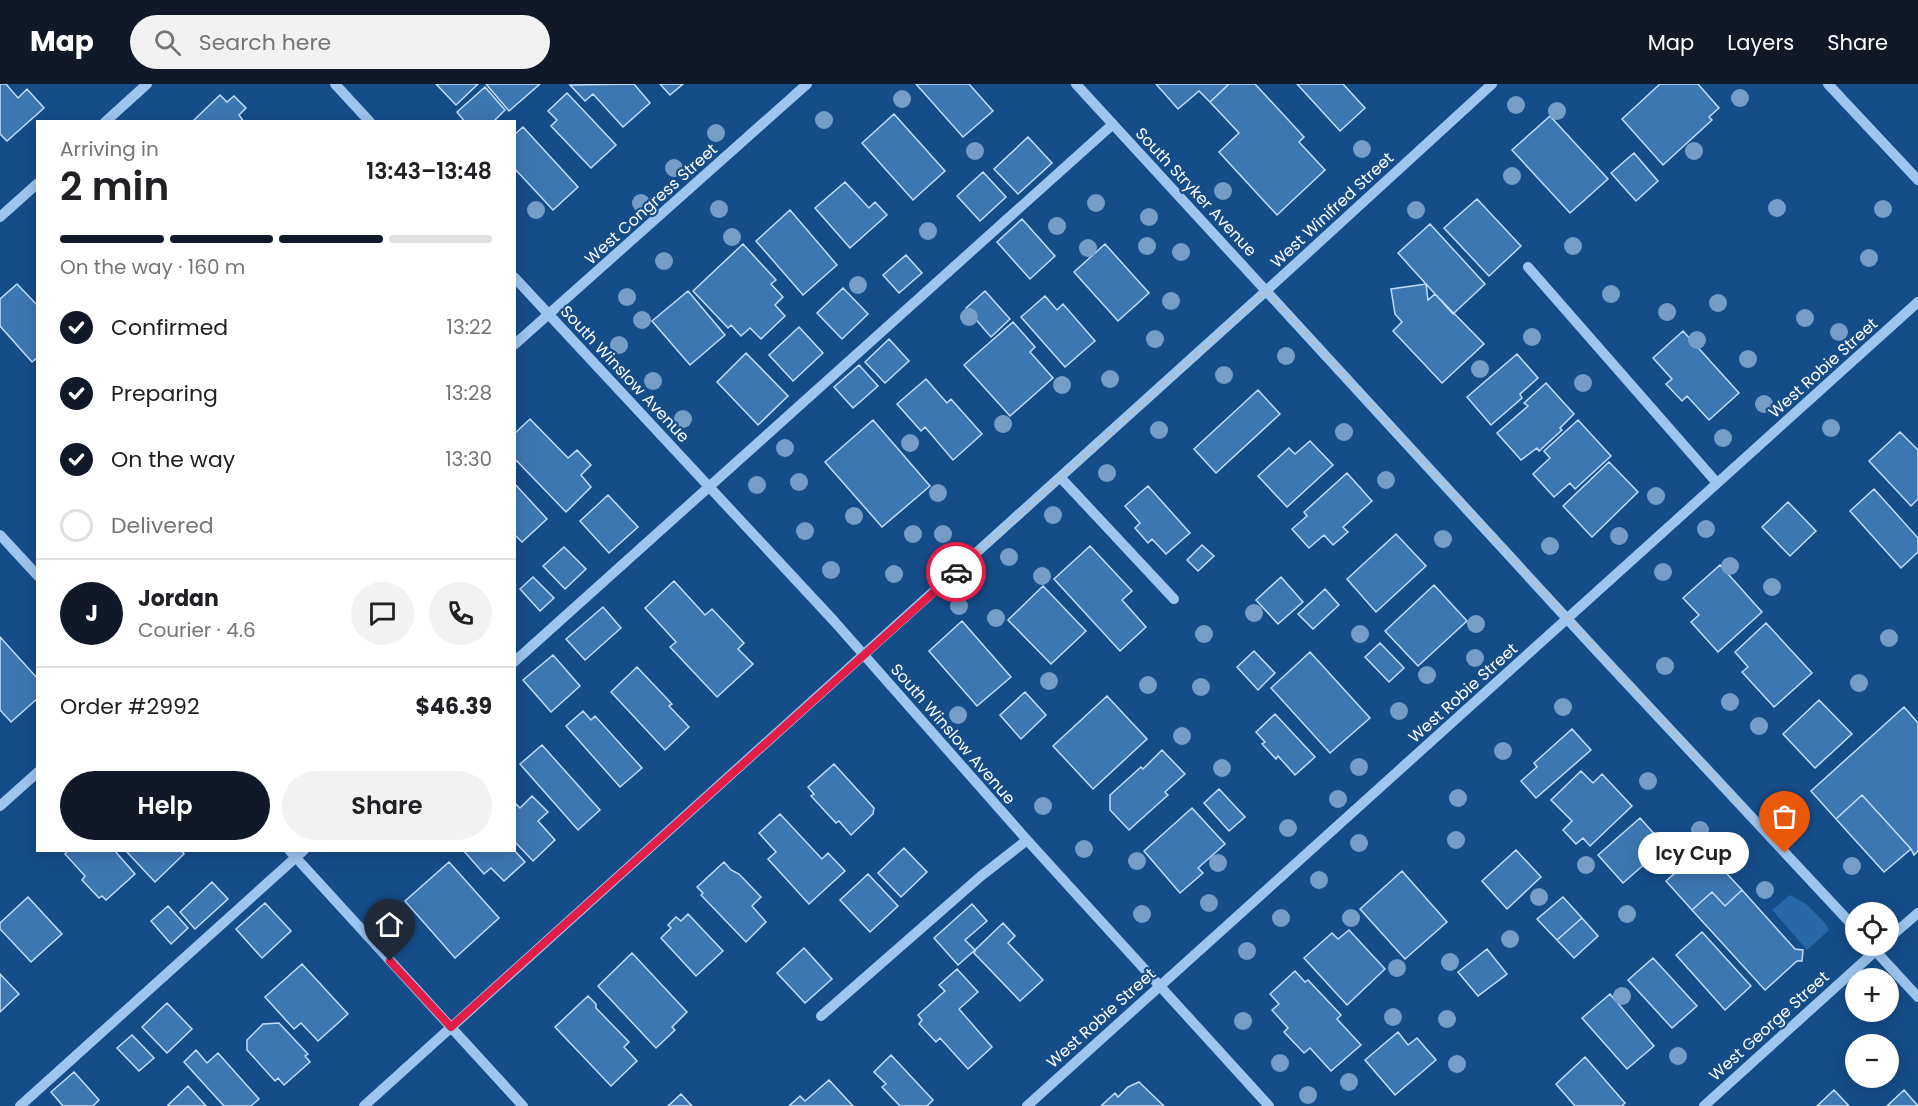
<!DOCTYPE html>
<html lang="en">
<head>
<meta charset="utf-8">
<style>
  :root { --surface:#fff; --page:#f2f2f2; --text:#202124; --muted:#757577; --line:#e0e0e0; --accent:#111827 }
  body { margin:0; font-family:Poppins,sans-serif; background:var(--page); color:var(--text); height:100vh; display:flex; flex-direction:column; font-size:22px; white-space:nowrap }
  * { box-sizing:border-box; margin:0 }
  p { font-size:20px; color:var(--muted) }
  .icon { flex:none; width:33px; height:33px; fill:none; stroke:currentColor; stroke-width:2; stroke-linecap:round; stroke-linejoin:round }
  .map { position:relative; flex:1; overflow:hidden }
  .drawer { position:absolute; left:36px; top:36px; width:480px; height:732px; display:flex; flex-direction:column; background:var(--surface); border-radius:0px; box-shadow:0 3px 15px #0003 }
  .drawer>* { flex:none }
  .tools { position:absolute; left:1845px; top:818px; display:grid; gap:12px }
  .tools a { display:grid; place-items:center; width:54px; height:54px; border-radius:50%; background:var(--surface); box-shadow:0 3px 15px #0003; font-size:30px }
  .pin { position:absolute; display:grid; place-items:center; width:51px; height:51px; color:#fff; margin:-62px -26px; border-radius:50% 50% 50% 0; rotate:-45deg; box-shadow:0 0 6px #0007 }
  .pin .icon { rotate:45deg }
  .courier { position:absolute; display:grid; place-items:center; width:60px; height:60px; margin:-30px; border:4px solid #e11d48; border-radius:50%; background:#fff; color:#222; box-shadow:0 2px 8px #0007 }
  .bubble { position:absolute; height:42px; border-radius:21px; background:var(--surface); box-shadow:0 3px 15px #0003; font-size:20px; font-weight:600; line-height:42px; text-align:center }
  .overview em { font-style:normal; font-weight:600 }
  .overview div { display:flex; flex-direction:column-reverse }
  .overview { display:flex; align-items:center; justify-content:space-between; height:102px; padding:0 24px }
  h1 { font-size:39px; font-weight:600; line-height:45px }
  .bar { display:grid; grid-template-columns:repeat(4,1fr); gap:9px 6px; align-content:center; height:72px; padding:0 24px }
  .bar i { height:8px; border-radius:4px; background:var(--line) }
  .bar .active { background:var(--accent) }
  .bar p { grid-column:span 4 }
  .line { display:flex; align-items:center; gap:15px; padding:0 24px; border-top:2px solid var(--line) }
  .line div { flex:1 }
  .round { display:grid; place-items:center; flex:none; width:63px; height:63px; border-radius:32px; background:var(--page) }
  ol { padding:0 24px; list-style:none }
  li { display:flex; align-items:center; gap:18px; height:66px }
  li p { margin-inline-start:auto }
  li .icon { padding:6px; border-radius:50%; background:var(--accent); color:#fff; stroke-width:4 }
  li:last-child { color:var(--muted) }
  li i { width:33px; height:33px; border:3px solid var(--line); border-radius:50% }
  .cta { display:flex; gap:12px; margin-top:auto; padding:12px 24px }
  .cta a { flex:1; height:69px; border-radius:36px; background:var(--accent); color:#fff; font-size:24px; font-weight:600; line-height:69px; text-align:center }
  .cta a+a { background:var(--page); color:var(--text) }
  header { display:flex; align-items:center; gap:36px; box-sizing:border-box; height:84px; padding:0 30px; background:var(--accent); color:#fff }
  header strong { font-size:28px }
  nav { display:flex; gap:33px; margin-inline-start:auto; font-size:21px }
  .search { width:420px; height:54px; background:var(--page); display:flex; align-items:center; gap:15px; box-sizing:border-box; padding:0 21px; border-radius:33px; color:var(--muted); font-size:22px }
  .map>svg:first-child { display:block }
  .green { fill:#2867a8 }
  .building { fill:#3d77b2; stroke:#c2defb; stroke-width:1.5 }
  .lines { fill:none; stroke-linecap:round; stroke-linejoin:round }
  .minor { stroke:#9cc5ef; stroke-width:10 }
  .tree { fill:#749dc8 }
  .done { stroke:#adc1d6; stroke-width:6; stroke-dasharray:0 10.8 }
  .route { stroke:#e11d48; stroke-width:8 }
  .labels { text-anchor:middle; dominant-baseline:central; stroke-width:4.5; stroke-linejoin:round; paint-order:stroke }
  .street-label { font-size:16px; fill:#fff; stroke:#154d89 }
</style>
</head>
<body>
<header>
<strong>Map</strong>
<div class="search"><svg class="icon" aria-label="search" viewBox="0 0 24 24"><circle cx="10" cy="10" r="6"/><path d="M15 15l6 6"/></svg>Search here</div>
<nav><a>Map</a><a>Layers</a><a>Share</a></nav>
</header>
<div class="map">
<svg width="1918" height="1022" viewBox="0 0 1918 1022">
  <rect width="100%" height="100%" fill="#154d89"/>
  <!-- green -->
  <path class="green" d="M1790,811L1806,820L1824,838L1829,846L1807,866L1772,826Z"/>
  <!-- building -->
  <path class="building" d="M0,0H6L18,14L27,5L44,24L7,57L0,50Z
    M436,0H478L456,21Z
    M486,0H540L509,27Z
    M634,0L650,19L623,43L593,10L585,17L570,1Z
    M660,0H683L670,11Z
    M916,0H969L993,27L963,53Z
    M1156,0H1229L1210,18L1199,7L1178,25Z
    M1229,0H1255L1304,53L1299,58L1325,86L1277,131L1219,68L1239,49L1210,18Z
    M1297,0H1343L1365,24L1340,47Z
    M1660,0H1698L1719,24L1709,33L1712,36L1663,81L1622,35Z
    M485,3L505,26L493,38H465L457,28Z
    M567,9L616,61L591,84L551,42L557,36L548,27Z
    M220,11L227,18L234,12L246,24L239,31L244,38H192Z
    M894,30L945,87L913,116L862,59Z
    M1550,32L1608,95L1570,129L1512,66Z
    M523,43L578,103L553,126L514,84V51Z
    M1028,53L1052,79L1018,110L994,85Z
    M1634,69L1658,97L1636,117L1611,89Z
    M983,88L1006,113L980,137L957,112Z
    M845,98L869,124L875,118L887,131L850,164L815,124Z
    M1477,115L1521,162L1489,192L1444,144Z
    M790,126L837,181L803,211L756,157Z
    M1022,135L1055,172L1030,195L997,158Z
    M1430,140L1485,200L1453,230L1398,169Z
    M743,160L776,196L771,200L783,213L775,221L785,232L761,255L750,244L741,252L731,241L728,244L693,207Z
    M1105,160L1149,209L1118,237L1074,188Z
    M906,171L922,189L899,209L883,191Z
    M17,200L38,222V273L32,278L0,242V215Z
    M1426,200L1428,216L1435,210L1484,260L1442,299L1393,247L1402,238L1395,230L1391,205Z
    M843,204L868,230L842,255L817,229Z
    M688,207L725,251L690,281L652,237Z
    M985,207L1010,235L991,253L966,224Z
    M1045,212L1057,226L1063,220L1095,257L1065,283L1021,233Z
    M1013,238L1035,263L1030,268L1053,294L1010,332L964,281Z
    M799,243L823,269L793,297L769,271Z
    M1683,247L1739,309L1709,336L1687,312L1682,317L1666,300L1672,295L1653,274Z
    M889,255L909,277L885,299L865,278Z
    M746,269L788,312L758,341L717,298Z
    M1517,270L1538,294L1520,310L1522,314L1491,341L1467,313Z
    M859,281L878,302L853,324L834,303Z
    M926,295L947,319L951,315L982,350L953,376L925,343L921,347L897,320Z
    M1546,299L1574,330L1560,344L1562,346L1539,367L1537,364L1521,376L1497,349L1528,322L1524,319Z
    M1258,306L1280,330L1216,389L1194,365Z
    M530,335L568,374L577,366L591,381L581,391L591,403L566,428L514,374V350Z
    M873,336L930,402L882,443L825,378Z
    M1578,336L1611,372L1575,405L1570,399L1554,413L1533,390L1550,374L1544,367Z
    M1900,348L1918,366V415L1911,422L1869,377Z
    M1310,357L1333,381L1287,423L1258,392L1289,364L1295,370Z
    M1609,378L1638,408L1592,453L1563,422Z
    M1347,389L1372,417L1343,443L1348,448L1333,461L1324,451L1309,464L1292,445L1307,432L1304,428Z
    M514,399L547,435L522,458L514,450Z
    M1148,402L1190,449L1166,470L1152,455L1148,459L1135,444L1140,439L1125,422Z
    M1874,405L1918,454V468L1901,484L1850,427Z
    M608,411L638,443L609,469L580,437Z
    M1788,418L1816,447L1790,472L1762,443Z
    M1396,450L1426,482L1376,528L1347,495Z
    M1202,461L1214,472L1198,487L1187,476Z
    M1090,462L1132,507L1122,516L1146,543L1120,567L1054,495Z
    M564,463L586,485L565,505L543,482Z
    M1720,481L1762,528L1718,568L1691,538L1699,531L1683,514Z
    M533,493L554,514L540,527L520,505Z
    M1281,493L1303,518L1278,540L1256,516Z
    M674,497L705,531L712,525L744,559L738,565L753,580L717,613L670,563L676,558L645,524Z
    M1434,501L1467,537L1418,582L1385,547Z
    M1043,502L1086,547L1051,580L1008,536Z
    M1325,505L1339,521L1313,545L1298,530Z
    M603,523L621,544L585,576L566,555Z
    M962,537L1011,593L977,622L929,567Z
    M1766,539L1812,589L1774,623L1742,588L1748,583L1735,568Z
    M0,553L38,595V614L11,638L0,626Z
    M1380,559L1404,584L1389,598L1365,573Z
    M1254,567L1275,589L1258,606L1237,583Z
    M1310,568L1370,634L1330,669L1271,604Z
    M553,571L580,602L551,628L523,596Z
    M637,583L672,620L669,622L689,643L665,666L611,608Z
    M1025,608L1046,631L1021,655L1000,631Z
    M1107,612L1147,655L1093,705L1053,662Z
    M1819,616L1852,650L1815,684L1783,650Z
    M1904,623L1918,639V767L1914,771L1911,765L1862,711L1836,735L1811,707Z
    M583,627L591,636L595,632L642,684L620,703L566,642Z
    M1275,630L1315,673L1295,691L1278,672L1276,675L1262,660L1265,658L1256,648Z
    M1572,645L1591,666L1536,714L1521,697L1537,683L1534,679Z
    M542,661L600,726L578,746L520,680Z
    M1162,666L1185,690L1165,708L1168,711L1129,746L1110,726V711L1141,683L1143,685Z
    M834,680L874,724L873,730L851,751L839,737L836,739L811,712L814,710L808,703Z
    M1581,687L1593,699L1602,690L1632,722L1590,762L1583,754L1576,760L1563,746L1572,737L1551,716Z
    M1219,705L1245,733L1229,747L1204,719Z
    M1862,711L1911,765L1884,788L1836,735Z
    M532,712L548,728L538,737L555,756L533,777L514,757V718L520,724Z
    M1192,724L1225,760L1198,784L1203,789L1180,809L1144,767Z
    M780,730L822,775L828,769L845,787L809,820L768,775L776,768L759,749Z
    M1640,734L1665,762L1623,799L1598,771Z
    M904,764L927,788L901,813L878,789Z
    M1703,764L1742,806L1725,822L1712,808L1692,826L1666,797Z
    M68,766H114L135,790L106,816L102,812L99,814L82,796L85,792L65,770Z
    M125,766H181L184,770L155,798Z
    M463,766H514L525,778L504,797L491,784L484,790Z
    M1516,766L1541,793L1507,825L1482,797Z
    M449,778L499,834L455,874L405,817Z
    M724,778L731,786L739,790L761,813L752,822L766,838L746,858L701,811L703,809L697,803Z
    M1402,787L1447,838L1405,875L1360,825Z
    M868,790L898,822L870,848L840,816Z
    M212,798L228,815L195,845L180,828Z
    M1742,806L1795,865L1803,866L1802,877H1797L1765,906L1692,826L1712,808L1725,822Z
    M28,813L62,850L31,878L0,845V839Z
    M1563,813L1582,834L1557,856L1537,835Z
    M265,819L291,847L262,874L236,845Z
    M972,820L987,837L965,856L975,866L958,881L934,854Z
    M168,822L188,844L171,860L151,837Z
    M688,830L723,867L696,892L661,854L671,844L668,841L676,833L681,837Z
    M1582,834L1598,852L1574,874L1557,856Z
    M1003,839L1015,852L1008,859L1043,896L1020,917L974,869L976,865Z
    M1349,846L1385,885L1347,921L1304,874L1332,849L1338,855Z
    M1702,848L1751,902L1725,926L1676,871Z
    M804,864L832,895L805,919L777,889Z
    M1487,865L1507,890L1478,912L1458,888Z
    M632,869L687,928L672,943L675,946L656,964L598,902Z
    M1653,874L1697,922L1672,944L1628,896Z
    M302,880L348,930L318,957L301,939L294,945L265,913Z
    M957,885L978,908L959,925L992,963L968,985L940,954L936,958L919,940L922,936L918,931L945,907L939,901Z
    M1295,887L1305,898L1308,896L1341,931L1337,935L1361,961L1331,987L1310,964L1304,969L1284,948L1288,944L1272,926L1279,920L1270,910Z
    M0,890L19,910L0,928Z
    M1610,910L1654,962L1627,985L1582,934Z
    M588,912L596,920V924L629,958L624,963L637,977L611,1002L555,943Z
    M167,919L192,945L167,969L142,943Z
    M279,939L308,970L305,972L310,978L284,1001L278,994L275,997L247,966V956L263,940Z
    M1398,948L1408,961L1417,954L1436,976L1395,1011L1365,976Z
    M132,951L154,974L139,987L117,964Z
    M196,966L207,979L218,969L259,1015L251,1022H224L184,978Z
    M891,971L933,1016L927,1022H900L882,1003L886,1000L874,988Z
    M1585,973L1625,1019L1622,1022H1575L1556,1000Z
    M74,988L99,1016L93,1022H63L51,1008Z
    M829,996L853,1022H789L800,1012L805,1017Z
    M1139,998L1164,1022H1101L1115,1009L1118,1013L1128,1003Z
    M188,1002L206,1022H170L168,1021Z
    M1834,1006L1849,1022H1817Z
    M1904,1006L1918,1022H1887Z
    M681,1010L692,1022H668Z"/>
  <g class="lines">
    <!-- minor -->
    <path class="minor" d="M335,0L370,38
      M1076,0L1594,564L1856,845
      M1828,0L1918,96
      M105,38L147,0
      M0,133L38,99
      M1528,183L1717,399
      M514,193L834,537L1027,756L1269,1022
      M514,261L807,0
      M1060,393L1174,515
      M0,451L38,492
      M514,578L1113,40
      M0,722L38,688
      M289,766L523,1022
      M1888,855L1918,829
      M1870,861L1918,913
      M821,932L981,792L1027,756
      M20,1022L304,766
      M364,1022L1266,207L1492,0
      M1027,1022L1918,218
      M1704,1022L1882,861"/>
  </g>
  <!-- trees -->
  <g class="tree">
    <circle cx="1740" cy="14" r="9"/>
    <circle cx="902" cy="15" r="9"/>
    <circle cx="1516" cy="21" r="9"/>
    <circle cx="1557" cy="27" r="9"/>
    <circle cx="824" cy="36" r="9"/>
    <circle cx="716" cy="49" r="9"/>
    <circle cx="1362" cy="65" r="9"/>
    <circle cx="975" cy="67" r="9"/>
    <circle cx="1694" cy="67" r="9"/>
    <circle cx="674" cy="84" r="9"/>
    <circle cx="1512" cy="92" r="9"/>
    <circle cx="1223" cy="107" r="9"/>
    <circle cx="641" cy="119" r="9"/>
    <circle cx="1096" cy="119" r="9"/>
    <circle cx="1777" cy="124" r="9"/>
    <circle cx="719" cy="125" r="9"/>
    <circle cx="1883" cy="125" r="9"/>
    <circle cx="536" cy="126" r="9"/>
    <circle cx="1416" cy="126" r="9"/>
    <circle cx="1149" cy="133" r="9"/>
    <circle cx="1057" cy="142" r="9"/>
    <circle cx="928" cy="147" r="9"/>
    <circle cx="732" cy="153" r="9"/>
    <circle cx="1147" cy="162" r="9"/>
    <circle cx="1573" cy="162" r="9"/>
    <circle cx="1088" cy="164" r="9"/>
    <circle cx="1181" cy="168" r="9"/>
    <circle cx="1869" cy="174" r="9"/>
    <circle cx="664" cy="177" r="9"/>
    <circle cx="858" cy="201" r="9"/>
    <circle cx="1611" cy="210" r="9"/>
    <circle cx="627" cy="213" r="9"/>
    <circle cx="1171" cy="217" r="9"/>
    <circle cx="1718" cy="219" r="9"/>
    <circle cx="1667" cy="228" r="9"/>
    <circle cx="969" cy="233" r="9"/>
    <circle cx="1805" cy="234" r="9"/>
    <circle cx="642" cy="236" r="9"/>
    <circle cx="1839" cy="248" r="9"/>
    <circle cx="1532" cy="253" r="9"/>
    <circle cx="1155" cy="255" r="9"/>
    <circle cx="1697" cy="256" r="9"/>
    <circle cx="619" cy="261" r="9"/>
    <circle cx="1286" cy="272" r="9"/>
    <circle cx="1748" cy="275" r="9"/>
    <circle cx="1480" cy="285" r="9"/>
    <circle cx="1224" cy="291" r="9"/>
    <circle cx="1110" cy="295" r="9"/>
    <circle cx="653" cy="297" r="9"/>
    <circle cx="1583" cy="299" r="9"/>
    <circle cx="1062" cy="301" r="9"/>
    <circle cx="1764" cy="320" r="9"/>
    <circle cx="683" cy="335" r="9"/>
    <circle cx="1003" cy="340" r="9"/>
    <circle cx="1831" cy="344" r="9"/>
    <circle cx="1159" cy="346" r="9"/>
    <circle cx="1344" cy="348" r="9"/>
    <circle cx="1723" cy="354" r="9"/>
    <circle cx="910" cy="359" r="9"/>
    <circle cx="785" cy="364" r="9"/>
    <circle cx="1107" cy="389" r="9"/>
    <circle cx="1386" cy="396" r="9"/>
    <circle cx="799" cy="398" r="9"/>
    <circle cx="757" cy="401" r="9"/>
    <circle cx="938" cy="409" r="9"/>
    <circle cx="1656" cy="412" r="9"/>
    <circle cx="1053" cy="431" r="9"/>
    <circle cx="854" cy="432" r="9"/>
    <circle cx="1706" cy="445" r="9"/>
    <circle cx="805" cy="447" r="9"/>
    <circle cx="913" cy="450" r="9"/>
    <circle cx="943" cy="450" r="9"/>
    <circle cx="1619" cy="452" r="9"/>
    <circle cx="1443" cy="455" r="9"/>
    <circle cx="1550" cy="462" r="9"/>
    <circle cx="1009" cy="473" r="9"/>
    <circle cx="1730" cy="482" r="9"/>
    <circle cx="831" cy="486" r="9"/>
    <circle cx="1663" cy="488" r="9"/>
    <circle cx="894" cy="490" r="9"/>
    <circle cx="1042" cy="492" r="9"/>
    <circle cx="1772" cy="503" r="9"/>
    <circle cx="959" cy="522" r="9"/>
    <circle cx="1254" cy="529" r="9"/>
    <circle cx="996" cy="534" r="9"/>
    <circle cx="1476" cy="540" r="9"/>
    <circle cx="1204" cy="550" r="9"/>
    <circle cx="1360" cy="550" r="9"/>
    <circle cx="1889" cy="554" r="9"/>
    <circle cx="1475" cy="574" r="9"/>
    <circle cx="1665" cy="582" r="9"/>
    <circle cx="1427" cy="591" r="9"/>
    <circle cx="1049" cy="597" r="9"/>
    <circle cx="1859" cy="599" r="9"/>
    <circle cx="1148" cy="601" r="9"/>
    <circle cx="1201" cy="603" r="9"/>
    <circle cx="1730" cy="618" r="9"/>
    <circle cx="1563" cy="623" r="9"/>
    <circle cx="1399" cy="627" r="9"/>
    <circle cx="958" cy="631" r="9"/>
    <circle cx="1759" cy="642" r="9"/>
    <circle cx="1182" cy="652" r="9"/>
    <circle cx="1503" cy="667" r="9"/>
    <circle cx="1359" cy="683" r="9"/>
    <circle cx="1222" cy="684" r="9"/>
    <circle cx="1648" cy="697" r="9"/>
    <circle cx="1458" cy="714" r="9"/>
    <circle cx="1338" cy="715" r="9"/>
    <circle cx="1043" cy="722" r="9"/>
    <circle cx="1288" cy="744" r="9"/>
    <circle cx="1700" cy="746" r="9"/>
    <circle cx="1456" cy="756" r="9"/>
    <circle cx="1359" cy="759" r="9"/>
    <circle cx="1084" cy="765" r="9"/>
    <circle cx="1137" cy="777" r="9"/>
    <circle cx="1218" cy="779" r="9"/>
    <circle cx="1586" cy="781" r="9"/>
    <circle cx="1852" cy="782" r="9"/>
    <circle cx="1319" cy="796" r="9"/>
    <circle cx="1765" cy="806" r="9"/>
    <circle cx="1539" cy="813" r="9"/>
    <circle cx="1209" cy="819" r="9"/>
    <circle cx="1142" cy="830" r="9"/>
    <circle cx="1627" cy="830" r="9"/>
    <circle cx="1281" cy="834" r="9"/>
    <circle cx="1351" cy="834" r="9"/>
    <circle cx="1510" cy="855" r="9"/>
    <circle cx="1247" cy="867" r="9"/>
    <circle cx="1450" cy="878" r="9"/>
    <circle cx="1397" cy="884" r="9"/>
    <circle cx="1622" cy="912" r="9"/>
    <circle cx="1393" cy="933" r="9"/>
    <circle cx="1447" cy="935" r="9"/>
    <circle cx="1243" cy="937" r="9"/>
    <circle cx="1678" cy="972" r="9"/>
    <circle cx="1280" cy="979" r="9"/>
    <circle cx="1457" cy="980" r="9"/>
    <circle cx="1349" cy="998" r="9"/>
    <circle cx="1308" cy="1011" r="9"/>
  </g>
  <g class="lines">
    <!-- done -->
    <path class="done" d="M956,488L1266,207L1785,769"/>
    <!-- route -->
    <path class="route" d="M390,877L451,943L956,488"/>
  </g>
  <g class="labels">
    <!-- street labels -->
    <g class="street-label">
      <text transform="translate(1196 108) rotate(47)">South Stryker Avenue</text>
      <text transform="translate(651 120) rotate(-42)">West Congress Street</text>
      <text transform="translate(1332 126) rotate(-43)">West Winifred Street</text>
      <text transform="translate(1823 284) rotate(-42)">West Robie Street</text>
      <text transform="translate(625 290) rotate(47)">South Winslow Avenue</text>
      <text transform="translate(1463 609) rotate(-42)">West Robie Street</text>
      <text transform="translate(953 650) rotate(49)">South Winslow Avenue</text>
      <text transform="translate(1101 934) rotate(-42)">West Robie Street</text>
      <text transform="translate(1769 942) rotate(-42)">West George Street</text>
    </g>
  </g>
</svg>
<div class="tools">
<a><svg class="icon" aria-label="locate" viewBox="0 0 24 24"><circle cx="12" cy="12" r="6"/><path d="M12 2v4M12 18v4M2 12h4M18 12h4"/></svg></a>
<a>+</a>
<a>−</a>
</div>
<div class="pin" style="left:1785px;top:769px;background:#ea580c"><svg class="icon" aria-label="bag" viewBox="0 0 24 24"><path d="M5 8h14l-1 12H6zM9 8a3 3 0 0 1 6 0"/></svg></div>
<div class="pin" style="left:390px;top:877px;background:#1f2937"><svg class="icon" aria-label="home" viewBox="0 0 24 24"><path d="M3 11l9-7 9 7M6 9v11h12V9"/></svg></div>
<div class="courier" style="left:956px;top:488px"><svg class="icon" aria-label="car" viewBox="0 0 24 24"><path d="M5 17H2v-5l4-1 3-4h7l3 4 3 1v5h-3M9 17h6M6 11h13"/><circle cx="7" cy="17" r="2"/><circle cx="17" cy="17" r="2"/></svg></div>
<div class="bubble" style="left:1638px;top:748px;width:111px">Icy Cup</div>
<section class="drawer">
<div class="overview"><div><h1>2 min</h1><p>Arriving in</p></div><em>13:43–13:48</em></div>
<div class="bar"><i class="active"></i><i class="active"></i><i class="active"></i><i></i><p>On the way · 160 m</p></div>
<ol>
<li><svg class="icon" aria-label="check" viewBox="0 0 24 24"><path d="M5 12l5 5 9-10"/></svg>Confirmed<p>13:22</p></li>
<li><svg class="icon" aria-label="check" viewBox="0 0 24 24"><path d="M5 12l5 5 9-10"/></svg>Preparing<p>13:28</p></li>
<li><svg class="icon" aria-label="check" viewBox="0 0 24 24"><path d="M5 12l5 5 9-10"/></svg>On the way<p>13:30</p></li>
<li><i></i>Delivered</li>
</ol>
<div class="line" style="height:108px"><b class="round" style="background:var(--accent);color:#fff">J</b><div><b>Jordan</b><p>Courier · 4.6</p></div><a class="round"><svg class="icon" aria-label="chat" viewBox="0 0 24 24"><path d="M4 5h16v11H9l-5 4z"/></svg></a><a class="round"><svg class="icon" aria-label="phone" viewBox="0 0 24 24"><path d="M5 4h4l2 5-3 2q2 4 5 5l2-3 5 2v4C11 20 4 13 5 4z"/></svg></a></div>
<div class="line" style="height:78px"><div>Order #2992</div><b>$46.39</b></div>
<div class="cta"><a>Help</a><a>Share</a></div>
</section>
</div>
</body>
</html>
